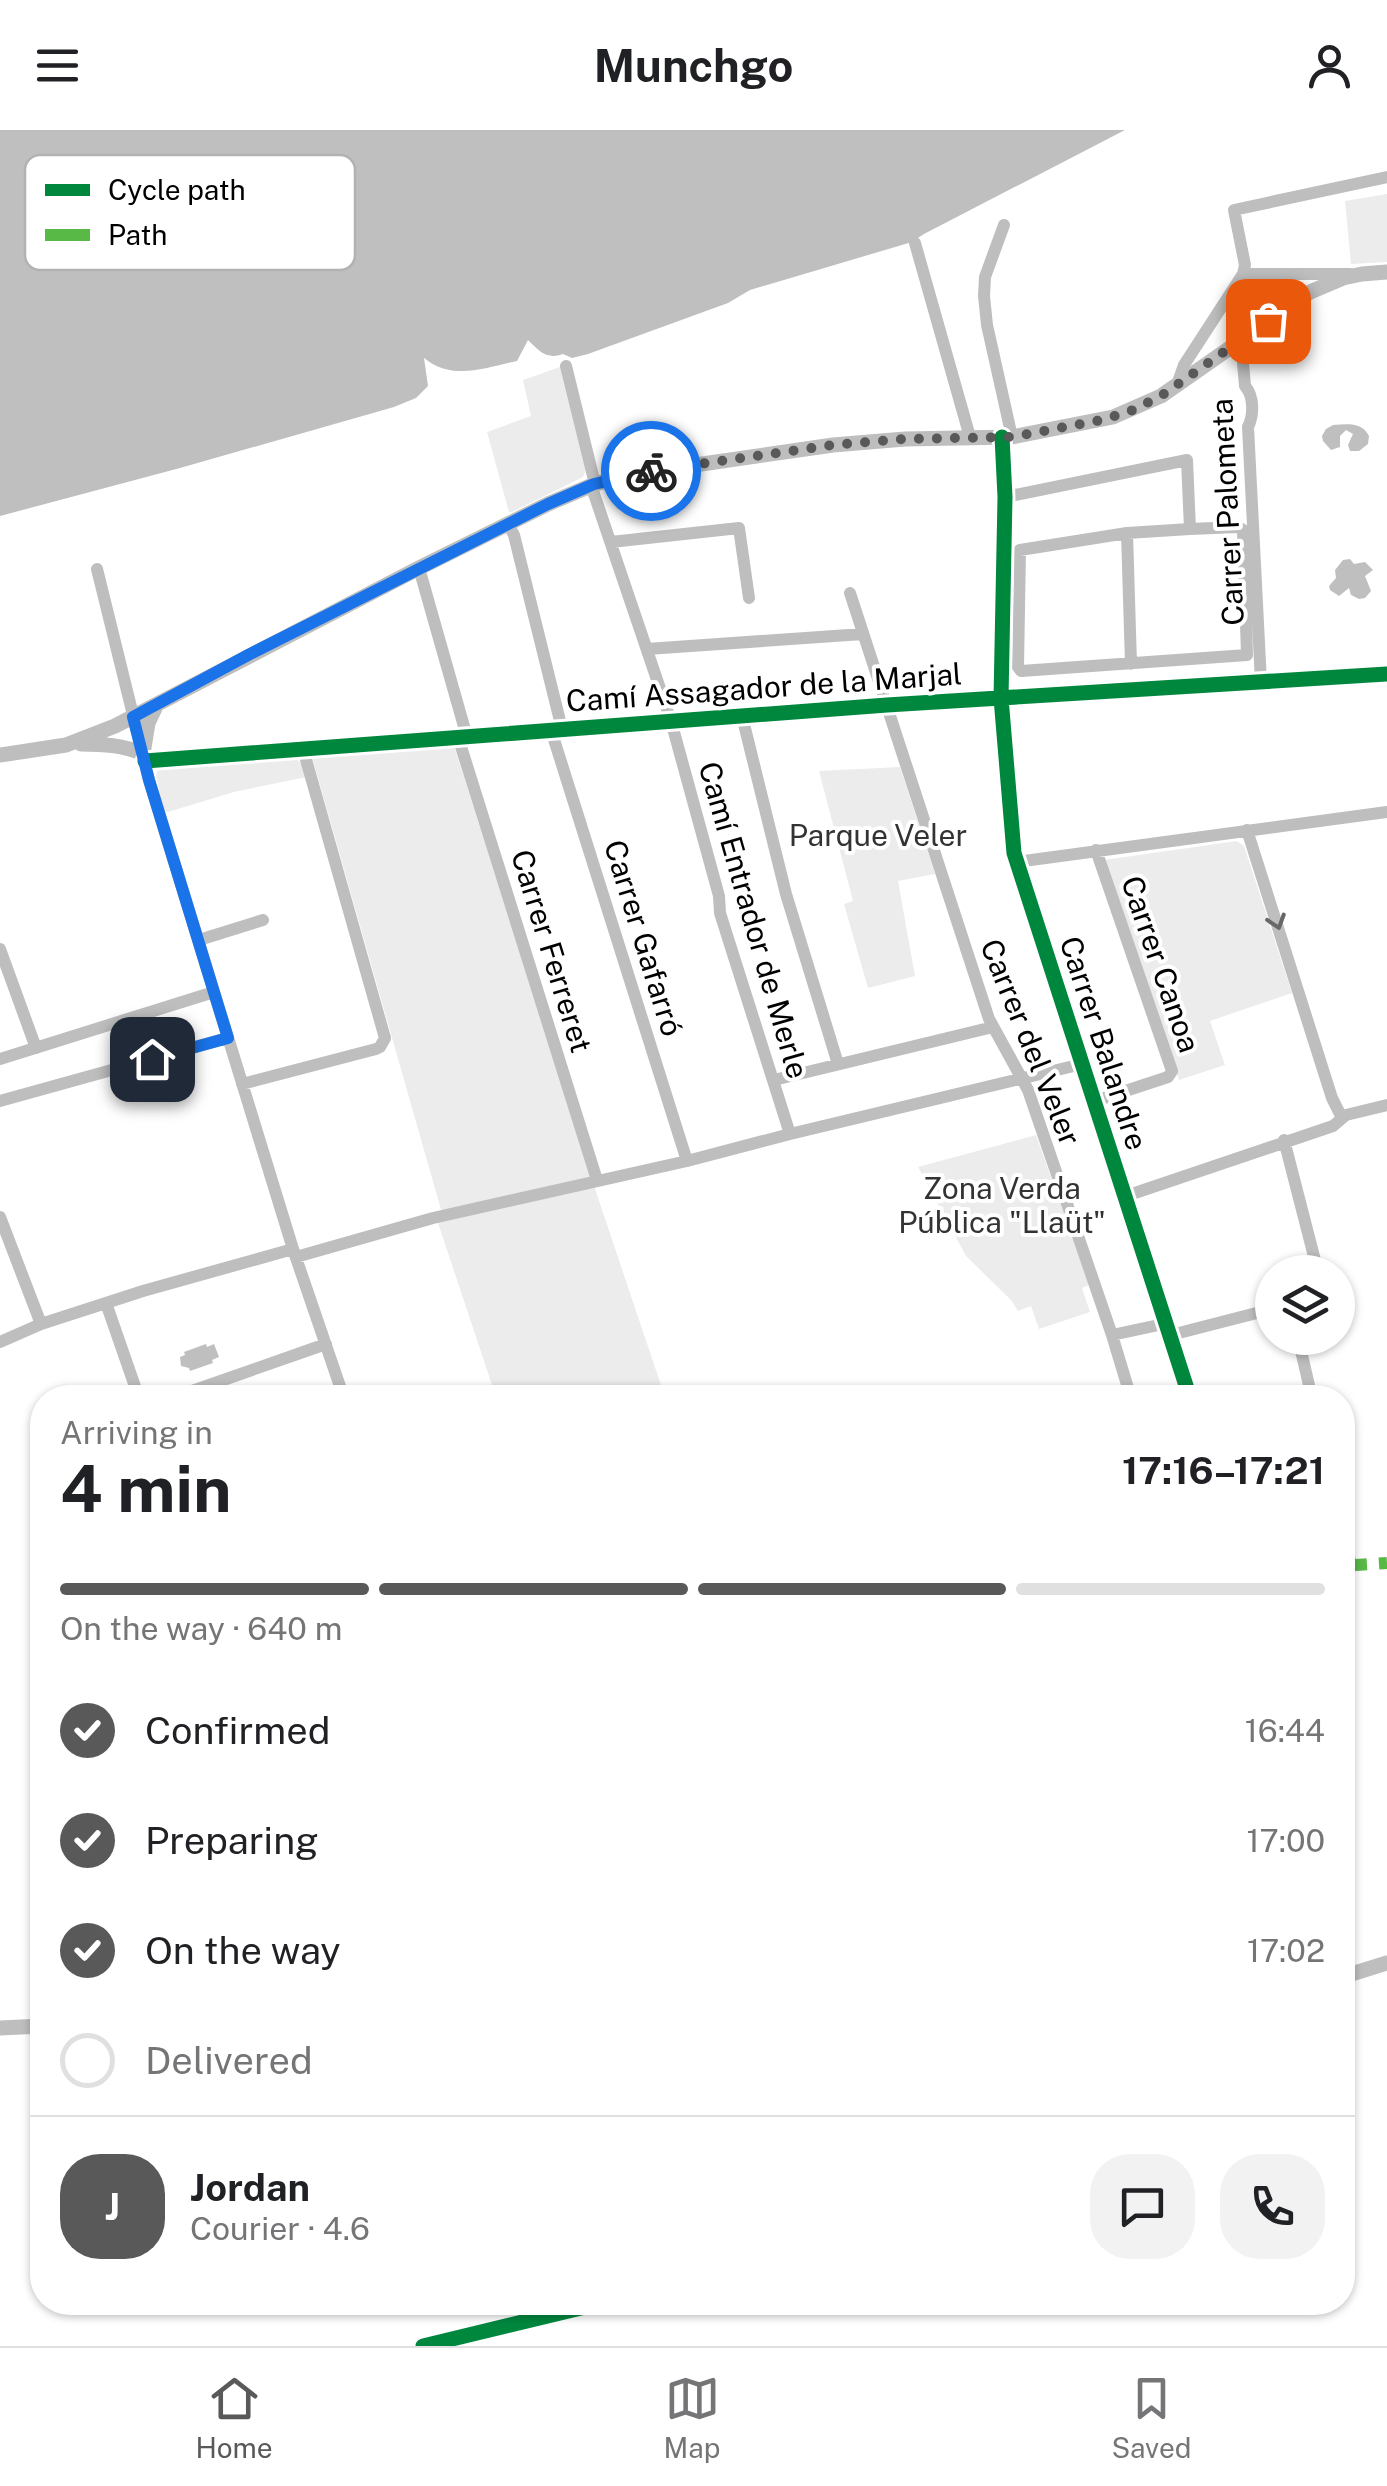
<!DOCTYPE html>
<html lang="en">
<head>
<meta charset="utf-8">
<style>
  :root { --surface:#fff; --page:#f2f2f2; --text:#202124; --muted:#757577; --line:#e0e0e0; --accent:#595959 }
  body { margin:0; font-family:"Public Sans",sans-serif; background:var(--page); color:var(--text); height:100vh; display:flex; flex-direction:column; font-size:38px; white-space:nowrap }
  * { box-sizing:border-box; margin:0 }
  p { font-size:32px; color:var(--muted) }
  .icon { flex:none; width:55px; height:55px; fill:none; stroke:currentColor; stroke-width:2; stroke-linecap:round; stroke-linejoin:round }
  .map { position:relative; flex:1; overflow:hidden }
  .panel { position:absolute; left:30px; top:1255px; width:1325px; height:930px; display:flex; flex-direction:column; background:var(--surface); border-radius:40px; box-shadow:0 2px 8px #0004 }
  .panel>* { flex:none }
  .fabs { position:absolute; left:1255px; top:1125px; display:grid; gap:20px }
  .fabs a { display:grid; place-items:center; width:100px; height:100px; border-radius:50%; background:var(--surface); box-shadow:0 2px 8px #0004; font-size:50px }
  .pin { position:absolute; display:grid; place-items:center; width:85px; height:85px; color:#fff; margin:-42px; border-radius:20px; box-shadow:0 5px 15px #0006 }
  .courier { position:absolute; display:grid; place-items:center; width:100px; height:100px; margin:-50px; border:8px solid #1a73e8; border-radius:50%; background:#fff; color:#222; box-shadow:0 2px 12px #0007 }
  .overview em { font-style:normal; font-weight:700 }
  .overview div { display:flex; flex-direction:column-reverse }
  .overview { display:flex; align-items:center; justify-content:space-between; height:170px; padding:0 30px }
  h1 { font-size:65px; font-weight:700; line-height:75px }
  .bar { display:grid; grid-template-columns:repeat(4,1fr); gap:15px 10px; align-content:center; height:120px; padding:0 30px }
  .bar i { height:12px; border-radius:8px; background:var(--line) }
  .bar .active { background:var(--accent) }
  .bar p { grid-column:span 4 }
  .line { display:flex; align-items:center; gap:25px; padding:0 30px; border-top:2px solid var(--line) }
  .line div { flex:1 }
  .round { display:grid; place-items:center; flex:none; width:105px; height:105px; border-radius:40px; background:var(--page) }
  ol { padding:0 30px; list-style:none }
  li { display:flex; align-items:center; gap:30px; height:110px }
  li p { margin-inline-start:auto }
  li .icon { padding:10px; border-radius:50%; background:var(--accent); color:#fff; stroke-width:4 }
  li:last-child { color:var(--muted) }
  li i { width:55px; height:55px; border:5px solid var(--line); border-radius:50% }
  header { display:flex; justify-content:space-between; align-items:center; height:130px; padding:0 30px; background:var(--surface); font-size:45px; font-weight:700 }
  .menu { display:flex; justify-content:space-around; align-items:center; height:140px; border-top:2px solid var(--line); background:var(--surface); font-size:28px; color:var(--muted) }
  .menu a { display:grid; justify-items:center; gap:5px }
  .menu .active { color:var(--accent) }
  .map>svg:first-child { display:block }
  .green { fill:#ececec }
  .water { fill:#bfbfbf }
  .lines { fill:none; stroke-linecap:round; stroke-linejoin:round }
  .minor { stroke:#bebebe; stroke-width:12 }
  .major { stroke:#bebebe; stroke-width:15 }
  .quiet { stroke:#58b947; stroke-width:12; stroke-dasharray:25 12; stroke-linecap:butt }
  .cycleway-casing { stroke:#fff; stroke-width:21 }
  .cycleway { stroke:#00873e; stroke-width:15 }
  .oneway { stroke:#686868 }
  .done { stroke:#595959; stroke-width:10; stroke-dasharray:0 18 }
  .route { stroke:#1a73e8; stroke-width:12 }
  .labels { text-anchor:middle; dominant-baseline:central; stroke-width:8; stroke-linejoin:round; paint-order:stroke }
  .street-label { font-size:30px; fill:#000; stroke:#fff }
  .park-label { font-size:30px; fill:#333; stroke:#fff }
  .key { fill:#fff; stroke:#b2b2b2; stroke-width:2.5 }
  .key-label { font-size:28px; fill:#000 }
</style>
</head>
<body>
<header><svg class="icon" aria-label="menu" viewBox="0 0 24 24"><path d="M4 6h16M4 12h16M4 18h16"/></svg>Munchgo<svg class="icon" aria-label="person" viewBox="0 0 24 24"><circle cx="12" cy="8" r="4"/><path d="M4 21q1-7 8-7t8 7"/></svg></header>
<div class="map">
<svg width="1387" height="2216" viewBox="0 0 1387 2216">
  <rect width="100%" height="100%" fill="#fff"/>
  <!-- green -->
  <path class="green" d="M1387,64V132L1351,134L1345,71Z
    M563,236L587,337L583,347L512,382H509L487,302L531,286L523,250Z
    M454,616L591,1048L442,1083L312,627Z
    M296,629L302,634L306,647L234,662L168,682L163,681L156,645L158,639Z
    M900,637L935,744L898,751L915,846L868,858L844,774L853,771L819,641Z
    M1237,711L1244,716L1292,863L1210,891L1225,935L1179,950L1104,730Z
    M1036,1005L1089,1155L1082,1158L1090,1182L1039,1199L1031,1176L1018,1181L1012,1171L966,1126L918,1037Z
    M594,1056L665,1267H496L437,1090Z"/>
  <!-- water -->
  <path class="water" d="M0,0H1125L924,104L912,112L750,160L728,173L588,224L572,228L563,224C547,230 539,221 528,210L517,231C485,238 452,251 424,228L428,256L416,268L394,277L180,338L0,386Z
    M1333,295C1348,294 1362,292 1369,306L1368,314L1359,321H1350L1348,315L1353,304L1346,300L1340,306V317L1331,320L1323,311L1322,306L1326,299Z
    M1350,429L1354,434L1365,432L1373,440L1365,446L1371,461L1365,468L1359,469L1351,465L1349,458L1339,466L1330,460L1329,456L1336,448L1335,440L1343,430Z
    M206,1214L207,1217L214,1214L219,1227L212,1230L213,1233L190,1241L189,1238L181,1236L180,1227L185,1225L184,1222Z"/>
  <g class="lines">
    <!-- minor -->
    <path class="minor" d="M1004,95L985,147L984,166L987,195L1012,307
      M915,113L970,307
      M1243,144L1245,135L1234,80L1387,47
      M1241,210L1245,256C1254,266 1254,285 1248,297L1261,552
      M566,236L595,354
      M1177,255L1184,235L1243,144H1350
      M1002,307L1005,367L1001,568L1014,723L1190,1268
      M591,355L671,591L719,766L720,783L790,1004
      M1005,367L1187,330L1190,399L1127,403L1020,420L1018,537L1021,541L1247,525L1243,400L1238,397L1190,399
      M508,394L514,405L562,599
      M1127,403L1131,534
      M611,412L739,398L749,468
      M419,438L467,607
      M97,439L149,650L293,1119L344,1268
      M850,463L989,889L1028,960L1112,1205L1131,1268
      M647,519L863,504
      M742,586L786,764L838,934
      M551,600L687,1031
      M458,607L597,1050
      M145,631L887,575L1387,544
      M1247,700L1332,968L1342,988
      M1016,732L1387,682
      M199,810L263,790
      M0,819L36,918
      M0,929L214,862
      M774,950L993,897
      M242,954L376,919L380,917L385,908L303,619
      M0,971L227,908
      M1095,971L1168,947L1172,941L1096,720
      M1284,1010L1318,1142
      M1126,1066L1333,996L1346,985L1387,975
      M0,1087L41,1194
      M296,1127L433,1088L687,1031L790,1004L1082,934
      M106,1173L139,1268
      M1112,1205L1168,1193
      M1171,1205L1272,1179
      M1298,1208L1312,1268
      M0,1212L41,1194L143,1161L293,1119
      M172,1268L326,1214
      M1342,1397L1351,1435"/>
    <!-- major -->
    <path class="major" d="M81,614C102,614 124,615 143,624L148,593L157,574
      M0,625L66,615L115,596L419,438L548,374L595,354L633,344L833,315L905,309L1012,307L1113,287L1161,266L1310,162L1343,148L1362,144L1387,142
      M1342,1847L1387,1833
      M0,1898L42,1896"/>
    <!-- quiet -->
    <path class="quiet" d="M1342,1436L1387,1433"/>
    <!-- cycleway casing -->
    <g class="cycleway-casing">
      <path id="cycleway" d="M1002,307L1005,367L1001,568L1014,723L1190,1268
        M145,631L887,575L1387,544
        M423,2216L606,2172"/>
    </g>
    <!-- cycleway -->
    <use href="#cycleway" class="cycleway"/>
  </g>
  <!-- one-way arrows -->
  <defs><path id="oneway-chevron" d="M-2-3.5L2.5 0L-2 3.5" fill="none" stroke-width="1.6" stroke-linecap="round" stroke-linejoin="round" transform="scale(2.5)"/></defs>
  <use class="oneway" href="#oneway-chevron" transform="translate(1277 792) rotate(72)"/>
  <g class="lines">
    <!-- done -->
    <path class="done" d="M651,341L833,315L904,309L1012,307L1102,290L1133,280L1161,266L1268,191"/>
    <!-- route -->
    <path class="route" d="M152,929L228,908L149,650L133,587L250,524L548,374L594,354L651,341"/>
  </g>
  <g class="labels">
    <!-- street labels -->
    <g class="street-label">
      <text transform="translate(1227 382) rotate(-93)">Carrer Palometa</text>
      <text transform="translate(764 557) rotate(-4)">Camí Assagador de la Marjal</text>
      <text transform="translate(754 790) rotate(74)">Camí Entrador de Merle</text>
      <text transform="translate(644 808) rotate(73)">Carrer Gafarró</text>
      <text transform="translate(552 821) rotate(73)">Carrer Ferreret</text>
      <text transform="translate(1161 834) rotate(71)">Carrer Canoa</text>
      <text transform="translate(1031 912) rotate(68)">Carrer del Veler</text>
      <text transform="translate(1104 913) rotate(72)">Carrer Balandre</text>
    </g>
    <!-- park labels -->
    <g class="park-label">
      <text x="878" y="705">Parque Veler</text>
      <text x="1002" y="1058">Zona Verda<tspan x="1002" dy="34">Pública "Llaüt"</tspan></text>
    </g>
  </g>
  <!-- legend -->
  <rect x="25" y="25" width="330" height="115" rx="15" class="key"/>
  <rect x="45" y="54" width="45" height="12" fill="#00873e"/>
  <rect x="45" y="99" width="45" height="12" fill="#58b947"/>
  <g class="key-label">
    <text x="108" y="70">Cycle path</text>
    <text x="108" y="115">Path</text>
  </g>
</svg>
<div class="fabs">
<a><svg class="icon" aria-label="layers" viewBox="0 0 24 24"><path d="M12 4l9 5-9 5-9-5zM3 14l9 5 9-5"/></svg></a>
</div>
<div class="pin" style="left:1268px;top:191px;background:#ea580c"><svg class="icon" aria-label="bag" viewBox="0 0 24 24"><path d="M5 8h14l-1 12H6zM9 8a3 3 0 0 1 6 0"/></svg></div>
<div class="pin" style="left:152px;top:929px;background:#1f2937"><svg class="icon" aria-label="home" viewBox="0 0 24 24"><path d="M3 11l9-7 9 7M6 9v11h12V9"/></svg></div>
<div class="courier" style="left:651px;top:341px"><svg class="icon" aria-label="bike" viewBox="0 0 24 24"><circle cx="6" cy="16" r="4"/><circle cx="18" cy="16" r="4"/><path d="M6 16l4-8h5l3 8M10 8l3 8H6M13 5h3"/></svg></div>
<section class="panel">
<div class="overview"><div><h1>4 min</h1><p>Arriving in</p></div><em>17:16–17:21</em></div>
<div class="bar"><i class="active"></i><i class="active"></i><i class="active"></i><i></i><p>On the way · 640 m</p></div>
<ol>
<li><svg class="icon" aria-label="check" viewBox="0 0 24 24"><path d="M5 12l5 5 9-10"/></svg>Confirmed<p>16:44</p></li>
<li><svg class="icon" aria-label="check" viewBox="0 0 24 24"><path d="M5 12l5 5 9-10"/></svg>Preparing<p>17:00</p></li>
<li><svg class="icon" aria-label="check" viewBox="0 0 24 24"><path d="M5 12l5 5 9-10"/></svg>On the way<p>17:02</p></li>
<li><i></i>Delivered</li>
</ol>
<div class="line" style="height:180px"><b class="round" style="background:var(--accent);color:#fff">J</b><div><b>Jordan</b><p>Courier · 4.6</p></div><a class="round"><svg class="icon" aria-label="chat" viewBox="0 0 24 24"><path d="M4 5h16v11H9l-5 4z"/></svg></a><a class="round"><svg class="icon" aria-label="phone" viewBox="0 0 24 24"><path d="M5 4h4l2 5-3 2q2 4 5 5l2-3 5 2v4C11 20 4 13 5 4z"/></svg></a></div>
</section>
</div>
<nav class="menu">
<a class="active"><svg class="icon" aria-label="home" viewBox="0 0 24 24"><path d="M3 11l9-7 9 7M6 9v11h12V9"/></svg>Home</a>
<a><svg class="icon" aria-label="map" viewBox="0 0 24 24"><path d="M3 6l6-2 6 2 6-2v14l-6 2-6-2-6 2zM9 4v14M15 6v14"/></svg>Map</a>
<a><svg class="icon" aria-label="saved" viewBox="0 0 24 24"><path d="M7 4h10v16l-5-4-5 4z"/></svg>Saved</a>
</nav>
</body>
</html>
